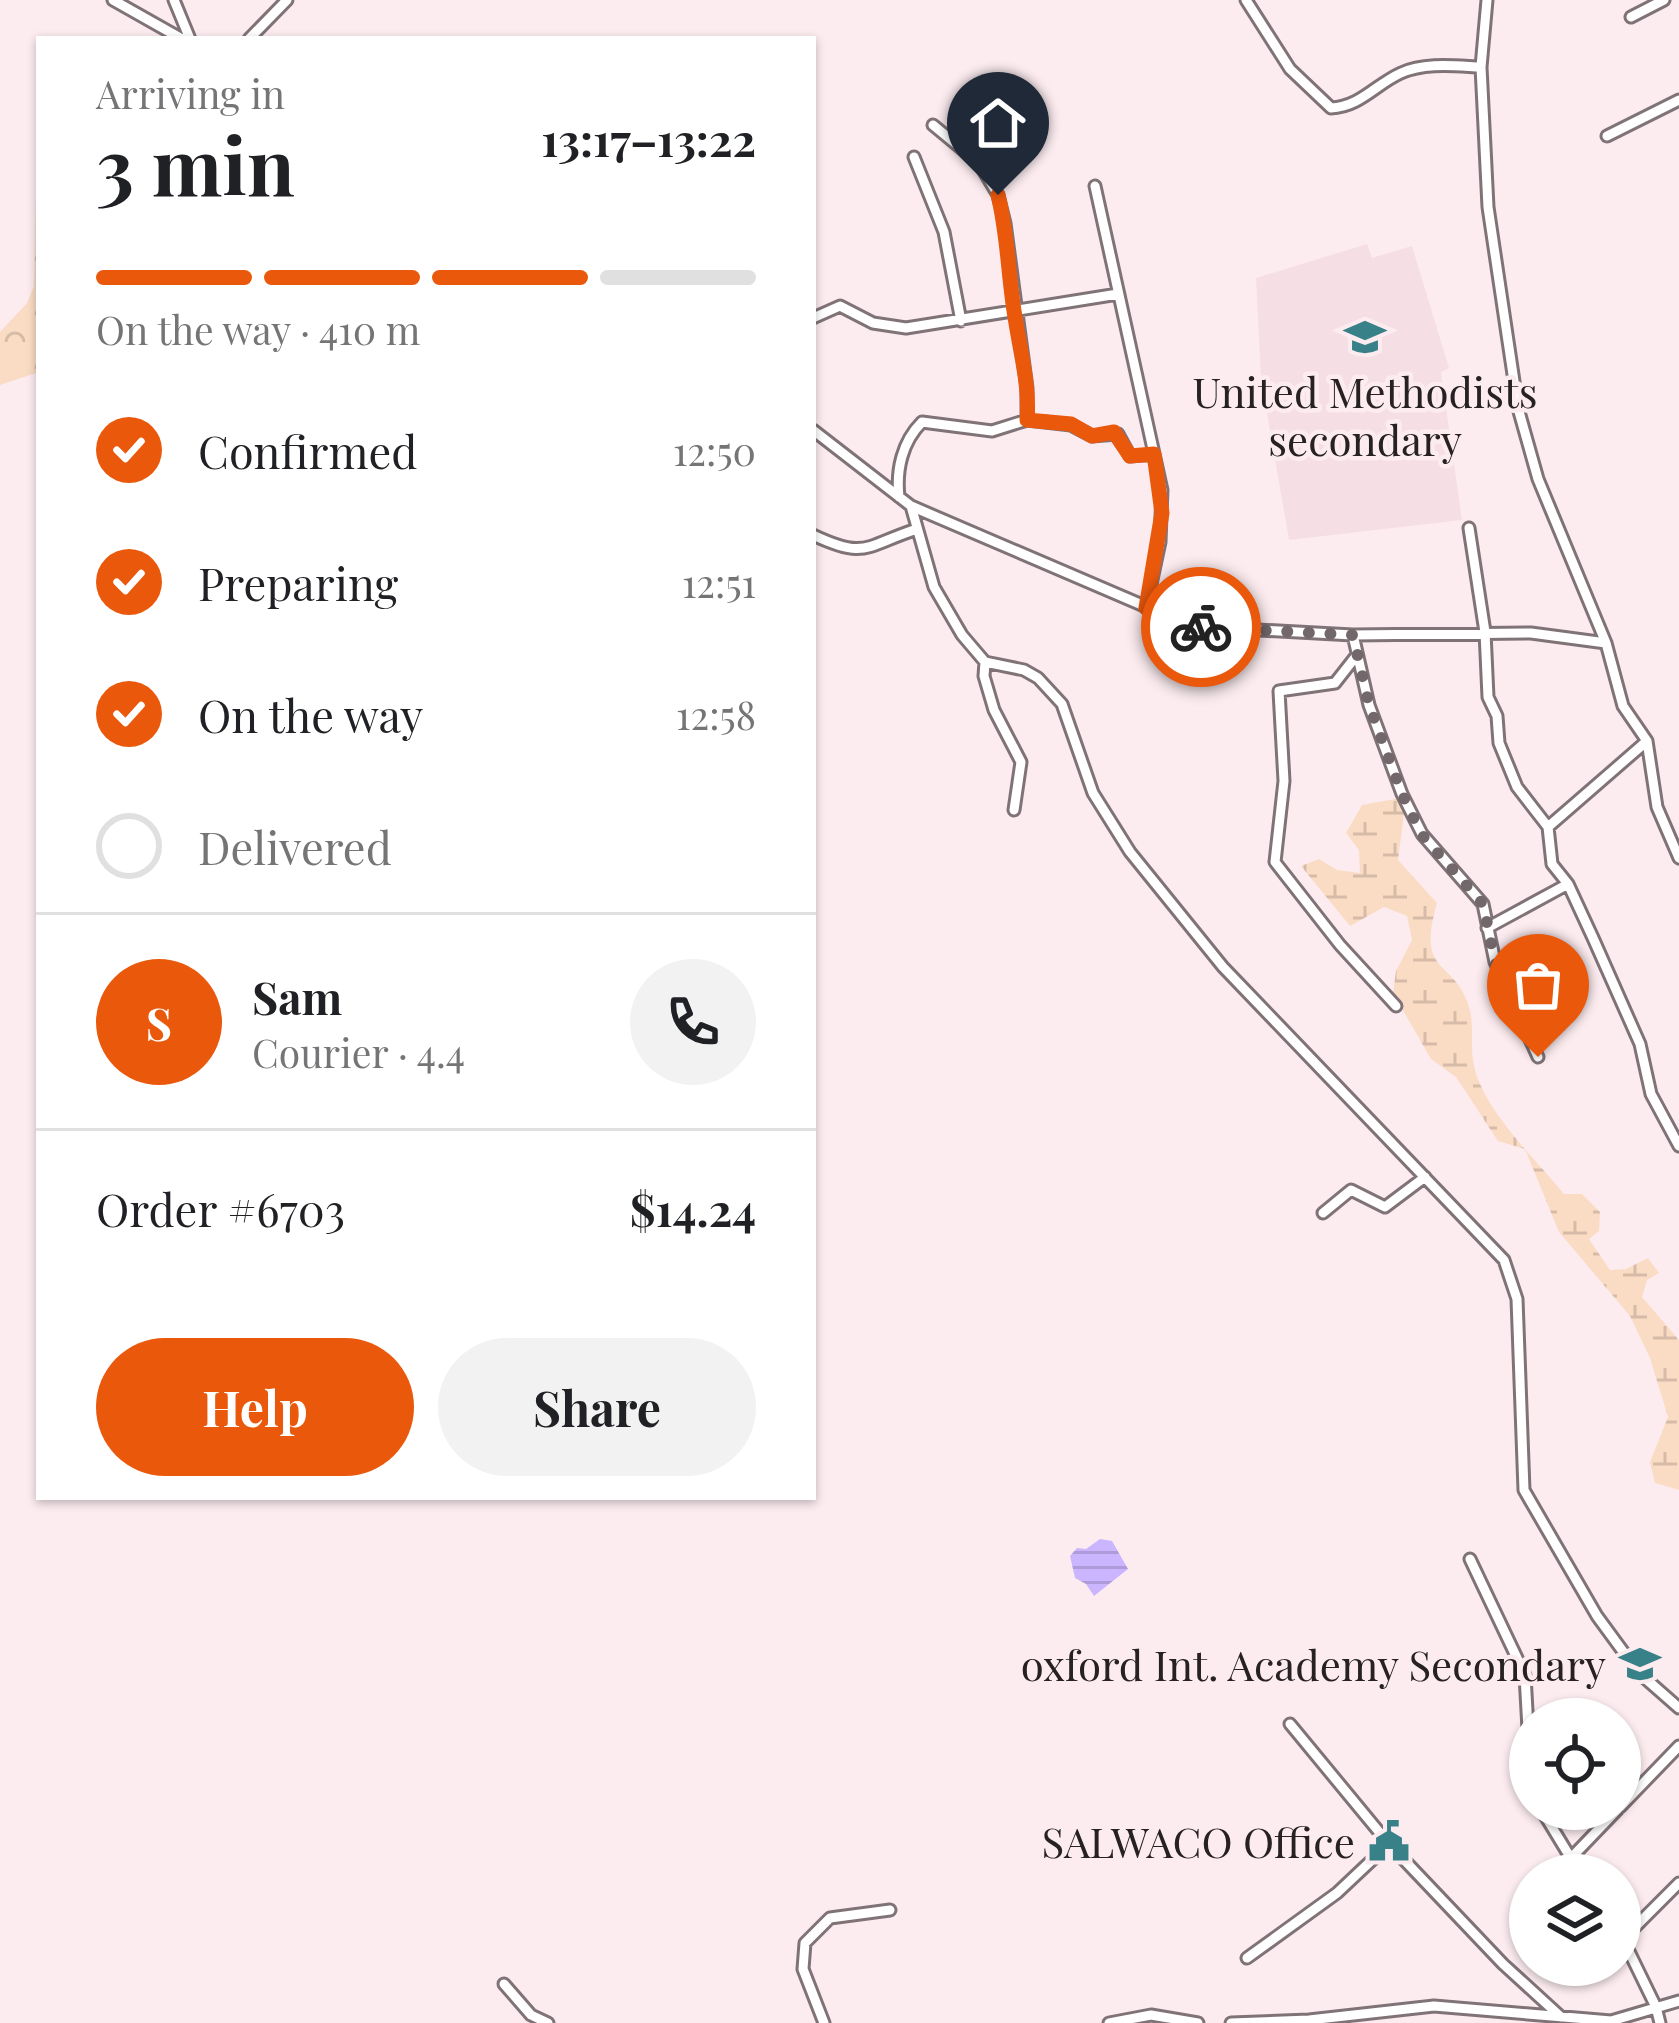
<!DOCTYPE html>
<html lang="en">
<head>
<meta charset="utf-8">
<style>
  :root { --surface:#fff; --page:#f2f2f2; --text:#202124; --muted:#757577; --line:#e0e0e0; --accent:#ea580c }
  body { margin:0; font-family:"Playfair Display",serif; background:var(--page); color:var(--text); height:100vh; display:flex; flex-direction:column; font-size:45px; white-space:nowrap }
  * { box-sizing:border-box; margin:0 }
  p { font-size:39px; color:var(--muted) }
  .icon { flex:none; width:66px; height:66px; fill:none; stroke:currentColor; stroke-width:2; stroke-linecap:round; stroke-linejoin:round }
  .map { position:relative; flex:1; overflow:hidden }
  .panel { position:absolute; left:36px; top:36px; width:780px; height:1464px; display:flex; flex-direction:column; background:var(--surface); border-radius:0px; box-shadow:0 3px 9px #0004 }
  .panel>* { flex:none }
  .fabs { position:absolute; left:1509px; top:1698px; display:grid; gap:24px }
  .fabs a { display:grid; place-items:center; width:132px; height:132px; border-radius:50%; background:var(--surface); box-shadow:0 3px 9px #0004; font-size:60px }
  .pin { position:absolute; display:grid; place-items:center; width:102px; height:102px; color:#fff; margin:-123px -51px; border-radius:50% 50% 50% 0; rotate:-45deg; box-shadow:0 0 12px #0007 }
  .pin .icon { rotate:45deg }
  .courier { position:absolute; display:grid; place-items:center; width:120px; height:120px; margin:-60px; border:9px solid #ea580c; border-radius:50%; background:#fff; color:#222; box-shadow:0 3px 15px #0007 }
  .head em { font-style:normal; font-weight:700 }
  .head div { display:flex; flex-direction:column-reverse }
  .head { display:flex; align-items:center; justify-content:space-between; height:204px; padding:0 60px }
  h1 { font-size:78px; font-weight:700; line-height:90px }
  .bar { display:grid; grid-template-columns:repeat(4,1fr); gap:18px 12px; align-content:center; height:144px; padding:0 60px }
  .bar i { height:15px; border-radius:9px; background:var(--line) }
  .bar .current { background:var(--accent) }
  .bar p { grid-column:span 4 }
  .line { display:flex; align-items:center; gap:30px; padding:0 60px; border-top:3px solid var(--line) }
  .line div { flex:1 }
  .round { display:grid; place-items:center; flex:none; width:126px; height:126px; border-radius:63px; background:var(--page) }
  ol { padding:0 60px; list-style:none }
  li { display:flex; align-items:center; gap:36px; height:132px }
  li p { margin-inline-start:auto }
  li .icon { padding:12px; border-radius:50%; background:var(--accent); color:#fff; stroke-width:4 }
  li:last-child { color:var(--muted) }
  li i { width:66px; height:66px; border:6px solid var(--line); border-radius:50% }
  .button { display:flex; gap:24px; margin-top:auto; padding:24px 60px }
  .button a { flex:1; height:138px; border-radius:72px; background:var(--accent); color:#fff; font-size:48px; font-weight:700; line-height:138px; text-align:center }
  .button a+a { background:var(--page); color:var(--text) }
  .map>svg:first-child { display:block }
  .built { fill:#f6dee5 }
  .forest { fill:url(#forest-crowns) }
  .wetland { fill:url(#wetland-marsh) }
  .water { fill:url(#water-rules) }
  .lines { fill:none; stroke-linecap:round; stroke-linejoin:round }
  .minor-casing { stroke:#807377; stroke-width:15 }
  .minor { stroke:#fff; stroke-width:9 }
  .done { stroke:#72686b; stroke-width:12; stroke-dasharray:0 21.6 }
  .route { stroke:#ea580c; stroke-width:15 }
  .labels { text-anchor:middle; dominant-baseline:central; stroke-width:9; stroke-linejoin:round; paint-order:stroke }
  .poi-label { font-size:42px; fill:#272123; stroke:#fcecf0; text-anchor:end }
</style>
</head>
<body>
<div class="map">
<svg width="1679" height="2023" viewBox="0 0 1679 2023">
  <defs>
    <pattern id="forest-crowns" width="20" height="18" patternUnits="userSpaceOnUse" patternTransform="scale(3)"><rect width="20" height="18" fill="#fadcc4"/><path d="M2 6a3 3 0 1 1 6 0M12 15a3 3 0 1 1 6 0" fill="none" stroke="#d6bca8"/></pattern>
    <pattern id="wetland-marsh" width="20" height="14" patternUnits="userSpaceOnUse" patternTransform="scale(3)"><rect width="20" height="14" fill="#fadcc4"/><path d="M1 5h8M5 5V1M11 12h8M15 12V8" fill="none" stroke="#d6bca8"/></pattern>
    <pattern id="water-rules" width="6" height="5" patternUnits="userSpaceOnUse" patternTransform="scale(3)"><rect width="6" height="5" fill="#cab5fe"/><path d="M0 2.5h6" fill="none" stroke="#ae9bd9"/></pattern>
  </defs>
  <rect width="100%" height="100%" fill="#fcecf0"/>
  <!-- built -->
  <path class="built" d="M1367,244L1372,258L1412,246L1449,368L1441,372L1462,520L1289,540L1261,379L1256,278Z"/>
  <!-- forest -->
  <path class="forest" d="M39,196V372L0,385V332L27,303L34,286L36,201Z"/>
  <!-- wetland -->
  <path class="wetland" d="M1400,798L1404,814L1398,860L1437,903C1415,979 1456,957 1470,1010C1474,1028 1470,1048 1474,1066C1484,1111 1535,1158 1564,1194H1582L1600,1212L1599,1231L1589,1239L1610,1270L1626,1269L1648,1258L1659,1273L1647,1280L1642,1297L1679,1340V1490L1655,1483L1650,1462L1668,1417L1650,1358L1630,1316L1559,1232L1525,1149L1498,1141L1456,1077L1431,1059L1393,993L1396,971L1412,940L1407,916L1384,907L1350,926L1301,866L1319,859L1337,870L1360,873L1359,850L1346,833L1362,805Z"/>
  <!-- water -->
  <path class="water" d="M1100,1539L1112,1541L1128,1569L1094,1596L1086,1584L1075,1578L1070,1556L1077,1548L1086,1549Z"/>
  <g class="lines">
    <!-- minor casing -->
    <g class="minor-casing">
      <path id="minor" d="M113,0L182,39
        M174,0L190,39
        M1246,0L1290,69L1331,108C1360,107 1376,84 1401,73C1425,62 1456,66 1481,67
        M1487,0L1481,67L1488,207L1518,408L1538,479L1606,643L1623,706L1647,741L1657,807L1679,858
        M1631,17L1664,0
        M249,39L287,0
        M933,125L979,163L998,195L1005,223L1027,388V420
        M1607,136L1679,100
        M914,157L944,232L961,321
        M1095,186L1162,490L1160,542L1146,608
        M813,318L840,306L873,323L906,328L1118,294
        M813,430L911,506L1177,620L1202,627L1353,635L1531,633L1606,643
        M899,497C896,470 902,442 922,422L992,431L1027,420L1071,425L1092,436L1118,434L1130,456L1154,454
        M911,506L934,587L962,635L985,662L1024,670L1038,678L1062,704L1093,793L1130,852L1223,967L1504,1260L1517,1299L1524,1490L1597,1616L1638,1672L1679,1708
        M1469,528L1485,632L1488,697L1497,716L1499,743L1517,787L1548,827
        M813,535C866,560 865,546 917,529
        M1353,635L1369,705L1402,794L1422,834L1483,904L1495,962L1538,1057
        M1357,655L1335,683L1279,691L1284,781L1275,862L1340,945L1396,1006
        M985,662L984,676L994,710L1021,762L1014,810
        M1548,827L1552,864L1568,884L1593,938L1640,1044L1651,1094L1679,1146
        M1548,827L1647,741
        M1487,928L1568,884
        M1323,1213L1351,1190L1385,1207L1425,1177
        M1470,1559L1525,1675L1530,1765
        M1290,1724L1389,1844L1503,1964L1561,2017
        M1620,1807L1679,1746
        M1541,1809L1581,1875
        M1570,1859L1618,1809
        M1620,1933L1656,2007L1660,2023
        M1623,1939L1679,1883
        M1247,1958L1337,1893L1389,1844
        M504,1984L531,2015L548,2023
        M824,2023L803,1969L805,1943L830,1918L890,1910
        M1109,2023L1151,2015L1198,2023
        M1231,2023L1309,2020L1434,2006L1611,2021L1679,2001"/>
    </g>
    <!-- minor -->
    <use href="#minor" class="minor"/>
  </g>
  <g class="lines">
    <!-- done -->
    <path class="done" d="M1201,627L1353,635L1369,705L1402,794L1421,834L1483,904L1495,962L1538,1057"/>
    <!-- route -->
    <path class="route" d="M998,195C1008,235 1008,276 1015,317C1020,351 1030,386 1027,420L1071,424L1092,436L1114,432L1130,456L1154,454L1162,513L1146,608L1201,627"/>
  </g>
  <!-- icons -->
  <defs>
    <g id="school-bare" transform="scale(3.24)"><path d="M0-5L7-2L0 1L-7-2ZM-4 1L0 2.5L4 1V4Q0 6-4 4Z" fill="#398188" stroke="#fcecf0" stroke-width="2.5" paint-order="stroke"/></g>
    <g id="civic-bare" transform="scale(3.24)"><path d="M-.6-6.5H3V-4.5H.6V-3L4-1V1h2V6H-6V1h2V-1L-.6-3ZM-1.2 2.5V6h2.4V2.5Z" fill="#398188" stroke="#fcecf0" stroke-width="2.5" paint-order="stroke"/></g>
  </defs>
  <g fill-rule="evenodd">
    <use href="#school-bare" x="1365" y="337"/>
    <use href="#school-bare" x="1640" y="1664"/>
    <use href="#civic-bare" x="1389" y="1841"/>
  </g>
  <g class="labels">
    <!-- poi labels -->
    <g class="poi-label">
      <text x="1365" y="391" text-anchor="middle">United Methodists<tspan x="1365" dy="48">secondary</tspan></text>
      <text x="1606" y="1664">oxford Int. Academy Secondary</text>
      <text x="1355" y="1841">SALWACO Office</text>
    </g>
  </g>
</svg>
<div class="fabs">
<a><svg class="icon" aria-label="locate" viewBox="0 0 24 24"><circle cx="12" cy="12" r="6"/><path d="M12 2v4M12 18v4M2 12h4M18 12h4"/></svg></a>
<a><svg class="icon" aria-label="layers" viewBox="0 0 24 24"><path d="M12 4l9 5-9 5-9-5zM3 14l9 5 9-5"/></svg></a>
</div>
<div class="pin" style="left:1538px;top:1057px;background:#ea580c"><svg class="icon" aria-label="bag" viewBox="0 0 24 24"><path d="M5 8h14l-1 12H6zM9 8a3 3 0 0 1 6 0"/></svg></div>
<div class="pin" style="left:998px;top:195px;background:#1f2937"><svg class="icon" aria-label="home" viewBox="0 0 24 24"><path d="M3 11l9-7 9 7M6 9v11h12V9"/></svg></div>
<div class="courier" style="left:1201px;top:627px"><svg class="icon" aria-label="bike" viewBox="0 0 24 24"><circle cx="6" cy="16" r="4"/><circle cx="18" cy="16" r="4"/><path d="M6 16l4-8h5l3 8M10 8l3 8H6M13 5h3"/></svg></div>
<section class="panel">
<div class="head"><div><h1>3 min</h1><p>Arriving in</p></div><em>13:17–13:22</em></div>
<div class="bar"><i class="current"></i><i class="current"></i><i class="current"></i><i></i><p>On the way · 410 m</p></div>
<ol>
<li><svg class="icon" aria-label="check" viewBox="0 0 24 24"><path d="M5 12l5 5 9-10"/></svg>Confirmed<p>12:50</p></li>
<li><svg class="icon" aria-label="check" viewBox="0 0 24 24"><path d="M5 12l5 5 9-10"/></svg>Preparing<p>12:51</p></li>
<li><svg class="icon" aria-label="check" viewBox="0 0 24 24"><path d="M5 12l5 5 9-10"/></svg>On the way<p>12:58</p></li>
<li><i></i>Delivered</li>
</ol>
<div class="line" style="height:216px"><b class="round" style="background:var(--accent);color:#fff">S</b><div><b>Sam</b><p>Courier · 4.4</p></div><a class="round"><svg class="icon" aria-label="phone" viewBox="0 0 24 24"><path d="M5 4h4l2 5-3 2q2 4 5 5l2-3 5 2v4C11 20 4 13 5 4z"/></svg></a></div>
<div class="line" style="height:156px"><div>Order #6703</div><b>$14.24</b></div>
<div class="button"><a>Help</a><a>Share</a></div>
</section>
</div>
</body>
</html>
